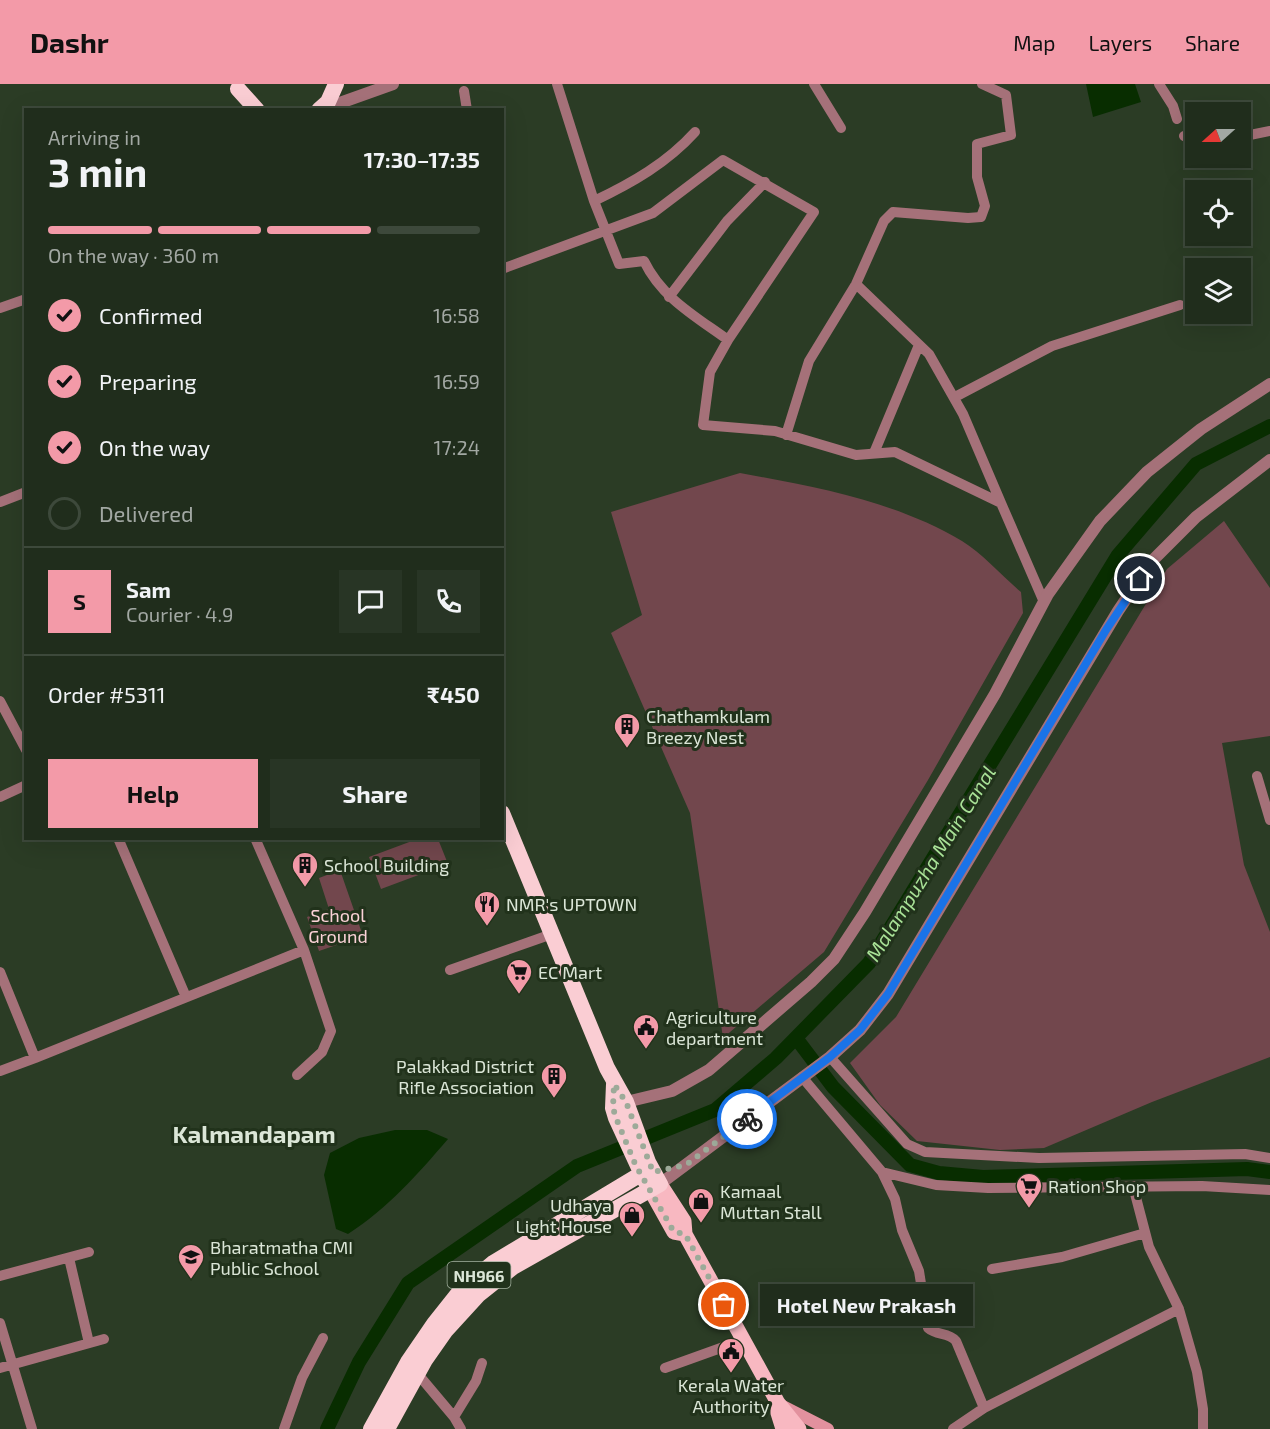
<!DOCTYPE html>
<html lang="en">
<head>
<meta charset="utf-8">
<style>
  :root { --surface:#202d1c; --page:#283525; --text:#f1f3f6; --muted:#a2a8a3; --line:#3d493b; --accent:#f39aa8 }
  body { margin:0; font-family:"Exo 2",sans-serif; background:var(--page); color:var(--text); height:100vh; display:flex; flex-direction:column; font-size:22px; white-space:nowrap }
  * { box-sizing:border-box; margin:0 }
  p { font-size:20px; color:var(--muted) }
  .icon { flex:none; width:33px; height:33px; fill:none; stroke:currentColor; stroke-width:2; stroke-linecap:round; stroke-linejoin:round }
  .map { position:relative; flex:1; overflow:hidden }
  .details { position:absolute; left:24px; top:24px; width:480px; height:732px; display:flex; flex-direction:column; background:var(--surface); border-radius:0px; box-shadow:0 6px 24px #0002,0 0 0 2px var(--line) }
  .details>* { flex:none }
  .needle { width:39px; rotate:249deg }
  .buttons { position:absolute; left:1185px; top:18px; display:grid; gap:12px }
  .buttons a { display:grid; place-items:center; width:66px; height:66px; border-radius:0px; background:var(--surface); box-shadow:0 6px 24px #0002,0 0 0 2px var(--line); font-size:30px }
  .pin { position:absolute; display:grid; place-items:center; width:51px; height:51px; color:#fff; margin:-26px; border:3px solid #fff; border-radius:50%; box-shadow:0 2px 6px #0007 }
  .courier { position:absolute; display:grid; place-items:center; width:60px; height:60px; margin:-30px; border:4px solid #1a73e8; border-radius:50%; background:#fff; color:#222; box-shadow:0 2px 8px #0007 }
  .bubble { position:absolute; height:42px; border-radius:0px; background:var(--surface); box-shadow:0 6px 24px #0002,0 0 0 2px var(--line); font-size:20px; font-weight:700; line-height:42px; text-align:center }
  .headline em { font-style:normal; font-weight:700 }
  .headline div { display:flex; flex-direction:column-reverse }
  .headline { display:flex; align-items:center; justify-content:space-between; height:102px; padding:0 24px }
  h1 { font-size:39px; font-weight:700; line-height:45px }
  .bar { display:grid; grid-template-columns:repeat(4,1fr); gap:9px 6px; align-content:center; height:72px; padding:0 24px }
  .bar i { height:8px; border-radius:4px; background:var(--line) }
  .bar .active { background:var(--accent) }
  .bar p { grid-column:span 4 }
  .line { display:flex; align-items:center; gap:15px; padding:0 24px; border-top:2px solid var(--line) }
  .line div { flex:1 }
  .round { display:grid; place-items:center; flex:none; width:63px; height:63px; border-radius:0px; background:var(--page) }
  ol { padding:0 24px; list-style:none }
  li { display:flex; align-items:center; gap:18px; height:66px }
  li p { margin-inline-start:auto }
  li .icon { padding:6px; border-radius:50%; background:var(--accent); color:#111; stroke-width:4 }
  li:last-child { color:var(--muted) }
  li i { width:33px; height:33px; border:3px solid var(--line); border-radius:50% }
  .primary-button { display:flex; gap:12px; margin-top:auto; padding:12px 24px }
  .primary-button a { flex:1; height:69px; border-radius:0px; background:var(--accent); color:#111; font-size:24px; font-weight:700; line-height:69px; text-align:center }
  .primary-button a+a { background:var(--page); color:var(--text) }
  header { display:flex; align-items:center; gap:36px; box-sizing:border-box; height:84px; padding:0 30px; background:var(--accent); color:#111 }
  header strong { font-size:28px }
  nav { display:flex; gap:33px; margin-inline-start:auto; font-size:21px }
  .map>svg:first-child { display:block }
  .green { fill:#72474d }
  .water { fill:#082d00 }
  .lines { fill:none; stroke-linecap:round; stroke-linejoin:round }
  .canal { stroke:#082d00; stroke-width:14 }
  .minor { stroke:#a57179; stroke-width:10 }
  .tertiary { stroke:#a57179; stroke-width:12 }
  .secondary { stroke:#e2919e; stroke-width:12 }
  .primary { stroke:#f8b8c1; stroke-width:15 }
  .trunk { stroke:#facdd3; stroke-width:16 }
  .done { stroke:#9daa99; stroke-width:6; stroke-dasharray:0 10.8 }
  .route { stroke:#1a73e8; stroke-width:8 }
  .labels { text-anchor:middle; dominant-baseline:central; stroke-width:6; stroke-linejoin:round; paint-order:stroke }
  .shield { fill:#21321b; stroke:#a3b09f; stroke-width:1.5 }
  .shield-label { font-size:16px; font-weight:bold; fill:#dbe6d7 }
  .poi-label { font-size:18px; fill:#dbe6d7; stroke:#21321b; text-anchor:start }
  .park-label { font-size:18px; fill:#fcd3d8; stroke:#21321b }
  .water-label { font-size:20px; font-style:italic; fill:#a9e297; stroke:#21321b }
  .district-label { font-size:24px; font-weight:bold; fill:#dbe6d7; stroke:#21321b }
</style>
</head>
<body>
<header>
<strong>Dashr</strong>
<nav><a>Map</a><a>Layers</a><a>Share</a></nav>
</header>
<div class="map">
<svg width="1270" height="1345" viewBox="0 0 1270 1345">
  <rect width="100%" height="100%" fill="#2b3c25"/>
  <!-- green -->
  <path class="green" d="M740,389C816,403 895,417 962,457C983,470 1002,492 1021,508L1023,529L928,696L824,868L723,954L690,729L611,549L642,531L611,428Z
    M1224,437L1270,504V652L1222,659L1244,781L1270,848V973L1152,1018L1044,1064L1000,1066L917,1057L880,1021L850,979L896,933L1167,485Z
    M420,754L438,755L448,780L381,805L369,773Z
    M340,786L363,852L319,867L307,833L329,825L319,794Z"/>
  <!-- water -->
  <path class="water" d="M1086,0H1135L1141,18L1093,33Z
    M395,1046H427L448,1055C417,1091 388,1124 348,1150L336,1145L324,1091L330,1069L359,1054Z"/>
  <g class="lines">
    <!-- canal -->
    <path class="canal" d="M796,954L833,1003L910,1081L939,1089L983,1093L1247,1085L1270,1088
      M327,1345L359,1278L408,1199L577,1082L715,1026L776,974L869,879L1118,471L1196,380L1270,342"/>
    <!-- minor -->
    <path class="minor" d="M557,0L594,117
      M814,0L841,44
      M1159,0L1173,22L1177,35
      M464,7L467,26
      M695,48C667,79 632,99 594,117L619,180L644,177C662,214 695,232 728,256L710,288L703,341L775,347L856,371L895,368L1001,419L1044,518
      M1184,52L1196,58
      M1240,53L1270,47
      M502,185L653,129L723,76L814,128L728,256
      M856,200L929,270L963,330L1001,419
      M669,213L727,137L765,98
      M0,224L26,215
      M955,313L1052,262L1180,221
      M786,351L809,277L856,200L884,137L893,128L968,134L981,133L985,122L977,93V60L1011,51L1006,11L982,0
      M874,369L919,261
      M0,418L26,408
      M0,617L26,666
      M1257,692L1270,736
      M0,713L26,701
      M118,754L186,913
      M255,754L304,866
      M450,886L552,850
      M0,888L35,974L304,866L331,947L322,968L297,991
      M830,973L907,1060L925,1068L1039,1074L1245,1070L1270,1074
      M0,987L35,974
      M802,993L882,1088L936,1101L988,1104L1202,1102L1270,1106
      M882,1088L895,1115L902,1146L919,1187L928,1244C937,1252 948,1248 956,1257L984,1324L953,1345
      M1133,1102L1149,1163L1179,1225L1197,1288L1203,1325V1345
      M69,1174L89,1259
      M992,1185L1062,1173L1145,1149
      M0,1192L89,1168
      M0,1239L32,1345
      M0,1284L104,1255
      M665,1284L743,1256
      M417,1289L454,1333L461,1345
      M984,1324L1179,1225
      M454,1333L476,1297L482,1279
      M284,1345L302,1294L323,1254"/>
    <!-- tertiary -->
    <path class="tertiary" d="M323,25L393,0
      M626,1018L672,1007L709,986L811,898L834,875L865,828L995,610L1048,510L1100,437L1147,388L1201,345L1270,300
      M660,1100L830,973L860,946L888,910L1118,527L1151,478L1196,433L1270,376"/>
    <!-- secondary -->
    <path class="secondary" d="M781,1321L828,1345"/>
    <!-- primary -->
    <path class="primary" d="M660,1100L684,1137L685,1150L778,1319L799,1345
      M650,1105L674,1148L685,1150
      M778,1319V1329L783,1345"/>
    <!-- trunk -->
    <path class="trunk" d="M238,5L257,26
      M319,26L328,18L336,0
      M614,1000L613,1024L616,1034L645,1097
      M371,1345L408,1278L434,1240L461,1206L493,1179L641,1090
      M387,1345L425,1276L446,1246L478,1211L513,1183L660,1100L648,1078L626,1018L607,984L502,729"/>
  </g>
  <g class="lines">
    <!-- done -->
    <path class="done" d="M724,1221L685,1150L674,1148L636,1082L616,1034L613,1024L614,1000L626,1018L653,1088L686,1081L747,1035"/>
    <!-- route -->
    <path class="route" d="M747,1035L830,973L860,946L888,910L1106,546L1140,495"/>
  </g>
  <!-- icons -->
  <defs>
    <g id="building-pin" transform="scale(1.35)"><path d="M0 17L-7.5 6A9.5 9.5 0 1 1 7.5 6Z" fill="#f39aa8" stroke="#21321b"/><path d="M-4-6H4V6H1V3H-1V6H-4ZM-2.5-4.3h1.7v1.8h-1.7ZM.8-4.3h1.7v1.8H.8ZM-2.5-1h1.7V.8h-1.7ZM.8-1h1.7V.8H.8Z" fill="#111"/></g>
    <g id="restaurant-pin" transform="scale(1.35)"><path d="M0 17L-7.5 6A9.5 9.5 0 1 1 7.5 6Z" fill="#f39aa8" stroke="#21321b"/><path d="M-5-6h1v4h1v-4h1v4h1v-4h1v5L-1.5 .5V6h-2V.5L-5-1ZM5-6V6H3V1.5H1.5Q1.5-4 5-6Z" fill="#111"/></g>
    <g id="supermarket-pin" transform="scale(1.35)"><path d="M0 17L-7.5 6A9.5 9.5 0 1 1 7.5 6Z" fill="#f39aa8" stroke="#21321b"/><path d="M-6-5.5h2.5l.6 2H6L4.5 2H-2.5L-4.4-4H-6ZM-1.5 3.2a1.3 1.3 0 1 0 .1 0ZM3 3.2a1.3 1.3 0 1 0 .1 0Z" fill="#111"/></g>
    <g id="civic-pin" transform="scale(1.35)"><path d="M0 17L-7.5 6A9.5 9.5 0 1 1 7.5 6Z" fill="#f39aa8" stroke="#21321b"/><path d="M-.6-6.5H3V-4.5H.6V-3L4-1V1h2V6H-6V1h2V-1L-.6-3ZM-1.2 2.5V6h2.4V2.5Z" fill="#111"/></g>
    <g id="shop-pin" transform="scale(1.35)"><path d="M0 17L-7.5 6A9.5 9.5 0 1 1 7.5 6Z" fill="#f39aa8" stroke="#21321b"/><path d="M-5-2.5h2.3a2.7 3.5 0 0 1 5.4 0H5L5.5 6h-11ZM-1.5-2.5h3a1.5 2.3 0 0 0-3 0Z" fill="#111"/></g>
    <g id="school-pin" transform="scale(1.35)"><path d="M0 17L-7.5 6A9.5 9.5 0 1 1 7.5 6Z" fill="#f39aa8" stroke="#21321b"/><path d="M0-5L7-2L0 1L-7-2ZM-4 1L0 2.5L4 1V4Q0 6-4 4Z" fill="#111"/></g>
  </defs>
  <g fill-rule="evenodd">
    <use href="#building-pin" x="627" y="642"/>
    <use href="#building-pin" x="305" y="781"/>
    <use href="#restaurant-pin" x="487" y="820"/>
    <use href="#supermarket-pin" x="519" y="888"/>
    <use href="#civic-pin" x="646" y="943"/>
    <use href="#building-pin" x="554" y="992"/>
    <use href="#supermarket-pin" x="1029" y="1102"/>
    <use href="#shop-pin" x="701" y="1117"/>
    <use href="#shop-pin" x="632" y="1131"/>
    <use href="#school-pin" x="191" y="1173"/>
    <use href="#civic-pin" x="731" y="1267"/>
  </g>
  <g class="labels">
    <!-- shield labels -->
    <rect class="shield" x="447.5" y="1178" width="63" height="26" rx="4.5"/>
    <g class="shield-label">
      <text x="479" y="1191">NH966</text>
    </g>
    <!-- poi labels -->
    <g class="poi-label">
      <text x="646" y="632">Chathamkulam<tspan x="646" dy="21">Breezy Nest</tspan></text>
      <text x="324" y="781">School Building</text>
      <text x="506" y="820">NMR's UPTOWN</text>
      <text x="538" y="888">EC Mart</text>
      <text x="666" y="933">Agriculture<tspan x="666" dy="21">department</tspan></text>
      <text x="534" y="982" text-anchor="end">Palakkad District<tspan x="534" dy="21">Rifle Association</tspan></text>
      <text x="1048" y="1102">Ration Shop</text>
      <text x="720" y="1107">Kamaal<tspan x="720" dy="21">Muttan Stall</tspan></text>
      <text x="612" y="1121" text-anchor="end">Udhaya<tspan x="612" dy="21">Light House</tspan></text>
      <text x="210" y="1163">Bharatmatha CMI<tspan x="210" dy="21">Public School</tspan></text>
      <text x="731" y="1301" text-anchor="middle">Kerala Water<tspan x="731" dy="21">Authority</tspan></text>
    </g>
    <!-- park labels -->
    <g class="park-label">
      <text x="338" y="831">School<tspan x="338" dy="21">Ground</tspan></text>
    </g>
    <!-- water labels -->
    <g class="water-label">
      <text transform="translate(930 779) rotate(-58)">Malampuzha Main Canal</text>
    </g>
    <!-- district labels -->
    <g class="district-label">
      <text x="254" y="1049">Kalmandapam</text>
    </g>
  </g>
</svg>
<div class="buttons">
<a><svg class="needle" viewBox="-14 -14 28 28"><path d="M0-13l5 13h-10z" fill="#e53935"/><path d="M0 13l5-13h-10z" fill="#a2a8a3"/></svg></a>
<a><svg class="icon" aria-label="locate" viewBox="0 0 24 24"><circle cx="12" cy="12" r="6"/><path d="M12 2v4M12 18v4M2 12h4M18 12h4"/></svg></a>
<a><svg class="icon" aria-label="layers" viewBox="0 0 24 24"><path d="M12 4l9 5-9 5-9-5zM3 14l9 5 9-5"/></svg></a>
</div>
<div class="pin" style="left:724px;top:1221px;background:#ea580c"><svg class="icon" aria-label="bag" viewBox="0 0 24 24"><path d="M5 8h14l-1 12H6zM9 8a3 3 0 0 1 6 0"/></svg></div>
<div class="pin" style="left:1140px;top:495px;background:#1f2937"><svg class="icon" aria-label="home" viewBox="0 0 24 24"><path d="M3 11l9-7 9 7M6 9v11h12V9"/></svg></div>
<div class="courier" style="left:747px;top:1035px"><svg class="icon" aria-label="bike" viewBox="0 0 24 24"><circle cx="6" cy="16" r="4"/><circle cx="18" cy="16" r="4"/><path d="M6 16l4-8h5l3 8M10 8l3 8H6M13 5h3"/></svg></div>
<div class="bubble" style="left:760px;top:1200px;width:213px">Hotel New Prakash</div>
<section class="details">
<div class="headline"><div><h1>3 min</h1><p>Arriving in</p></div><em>17:30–17:35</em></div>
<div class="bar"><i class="active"></i><i class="active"></i><i class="active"></i><i></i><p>On the way · 360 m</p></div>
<ol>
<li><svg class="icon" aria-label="check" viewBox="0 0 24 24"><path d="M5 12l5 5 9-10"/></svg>Confirmed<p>16:58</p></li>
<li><svg class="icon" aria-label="check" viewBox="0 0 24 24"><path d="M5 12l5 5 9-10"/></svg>Preparing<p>16:59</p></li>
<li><svg class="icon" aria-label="check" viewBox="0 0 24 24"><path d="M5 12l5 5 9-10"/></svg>On the way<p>17:24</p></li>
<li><i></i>Delivered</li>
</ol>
<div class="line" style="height:108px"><b class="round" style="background:var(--accent);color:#111">S</b><div><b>Sam</b><p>Courier · 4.9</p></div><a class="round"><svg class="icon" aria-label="chat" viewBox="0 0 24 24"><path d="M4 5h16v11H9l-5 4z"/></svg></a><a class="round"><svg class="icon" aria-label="phone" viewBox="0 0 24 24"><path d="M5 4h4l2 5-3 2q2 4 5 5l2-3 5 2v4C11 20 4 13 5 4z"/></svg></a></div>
<div class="line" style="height:78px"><div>Order #5311</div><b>₹450</b></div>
<div class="primary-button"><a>Help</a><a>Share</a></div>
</section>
</div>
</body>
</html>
